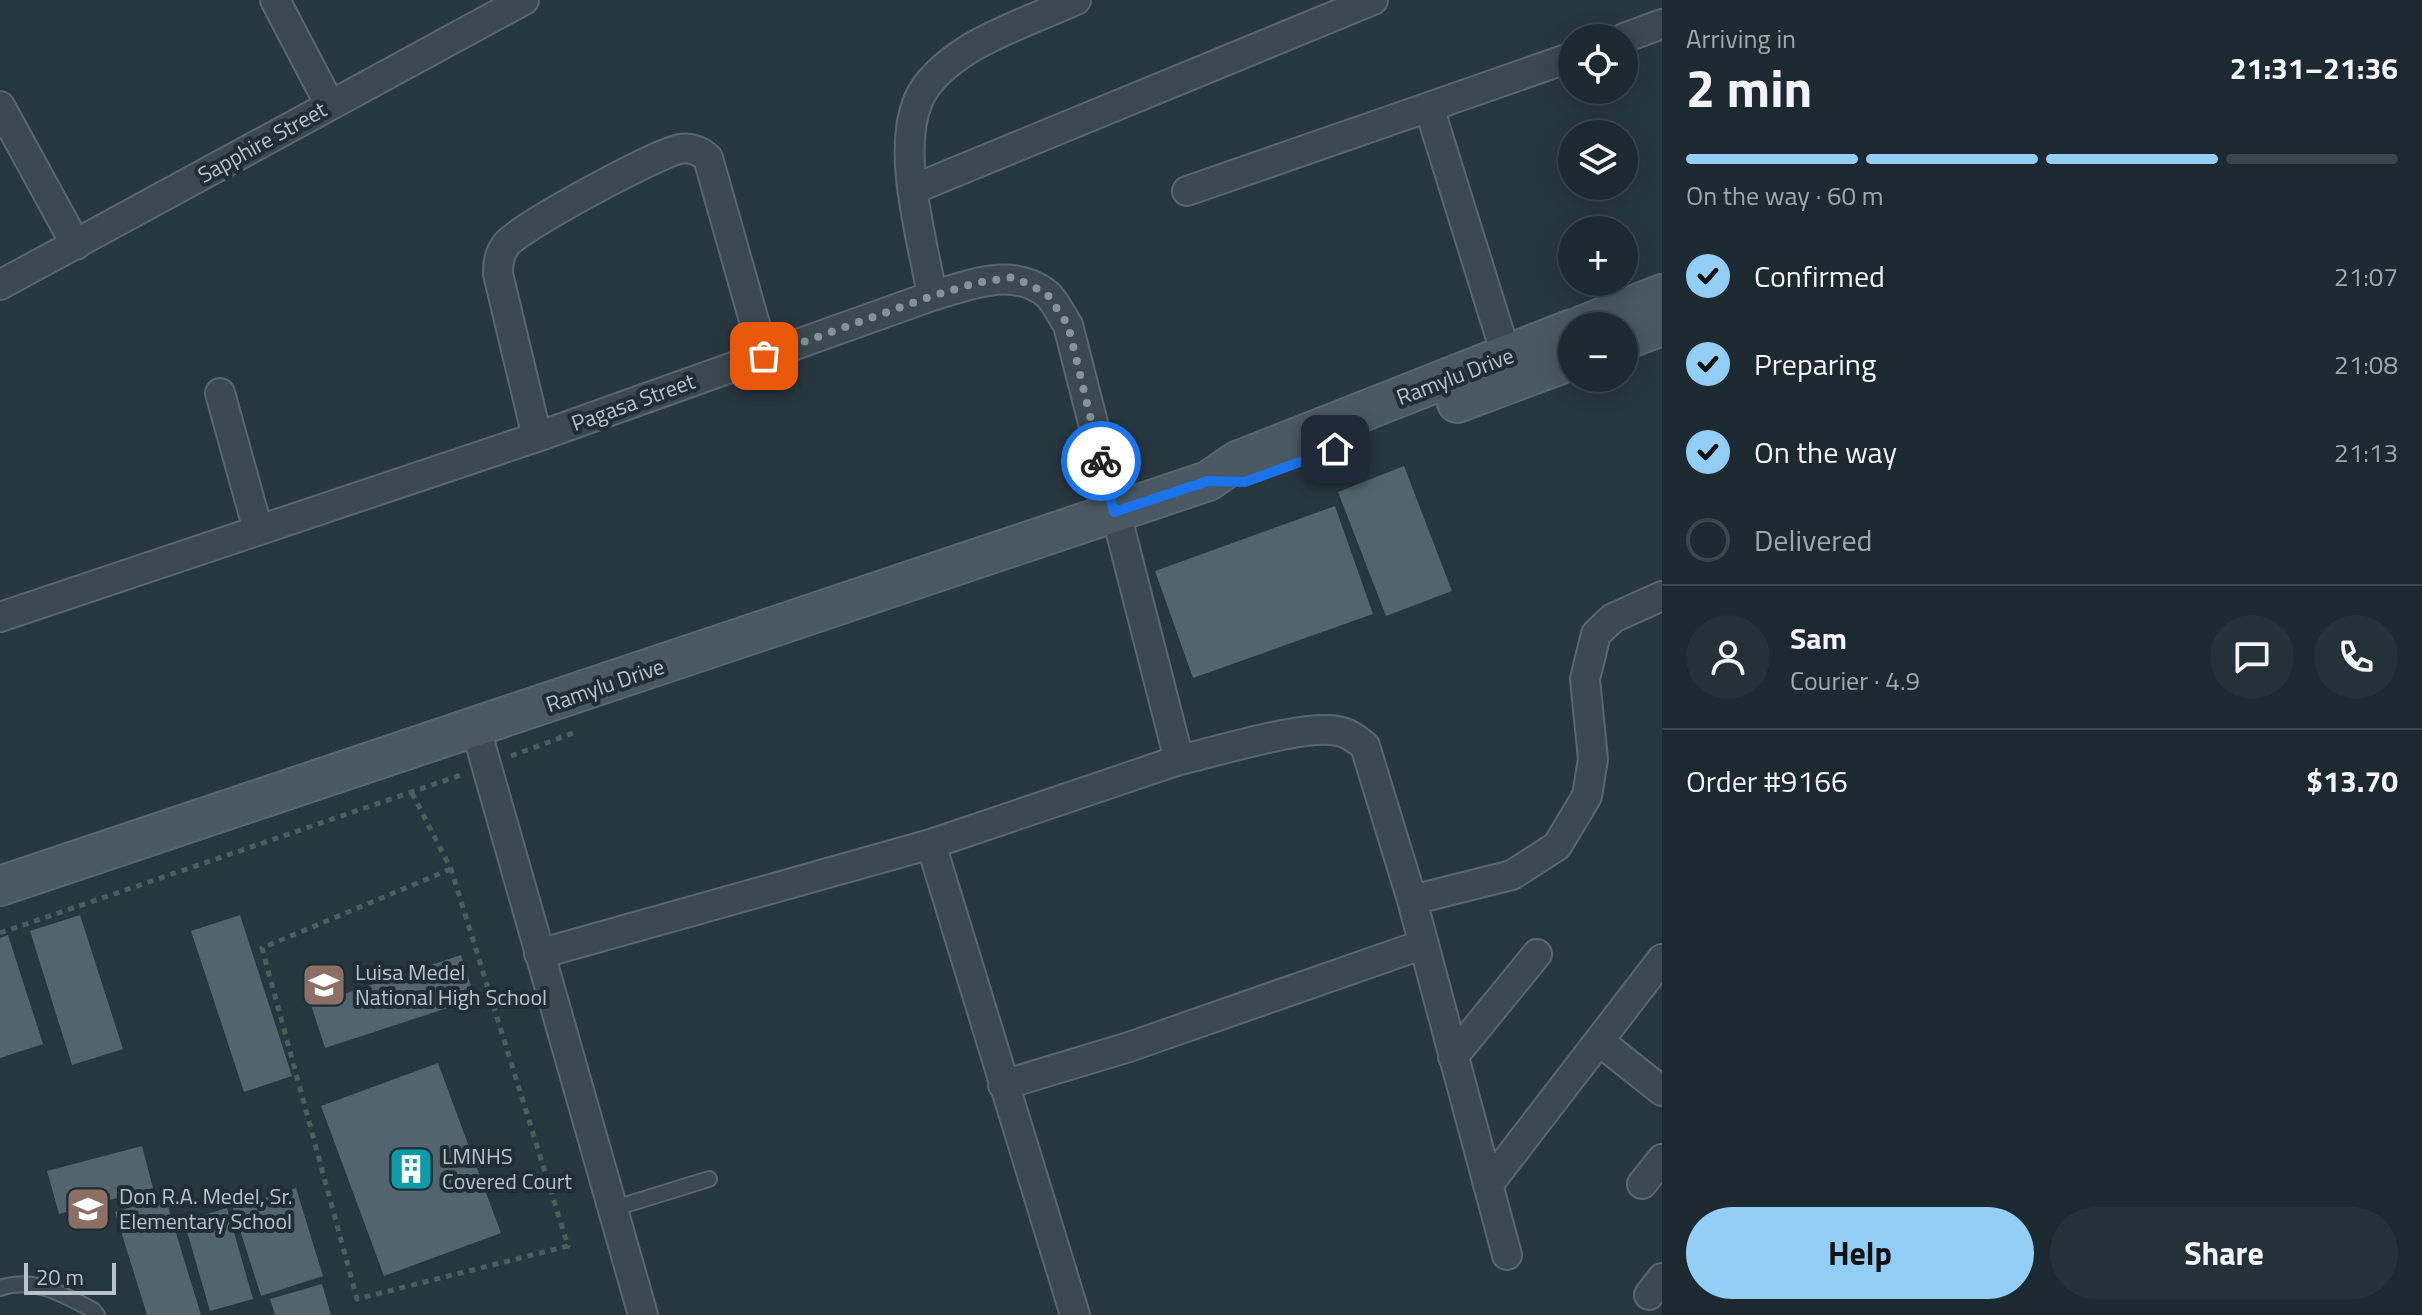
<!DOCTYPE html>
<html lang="en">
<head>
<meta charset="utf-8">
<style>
  :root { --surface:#1d2930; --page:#253138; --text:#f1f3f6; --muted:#a0a6ab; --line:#3b454c; --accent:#92cef5 }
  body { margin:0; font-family:"Titillium Web",sans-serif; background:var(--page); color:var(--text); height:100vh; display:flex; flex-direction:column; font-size:30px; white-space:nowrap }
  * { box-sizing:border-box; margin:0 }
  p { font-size:26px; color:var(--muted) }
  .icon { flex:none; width:44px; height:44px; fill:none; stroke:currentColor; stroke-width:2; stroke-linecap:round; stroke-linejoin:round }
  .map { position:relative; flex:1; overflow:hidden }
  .panel { display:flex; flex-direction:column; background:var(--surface); width:760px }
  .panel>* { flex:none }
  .tools { position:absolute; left:1558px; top:24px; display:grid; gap:16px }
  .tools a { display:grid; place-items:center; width:80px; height:80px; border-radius:50%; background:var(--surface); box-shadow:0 4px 20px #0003,0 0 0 2px var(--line); font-size:40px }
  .scale { position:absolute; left:24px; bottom:20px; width:92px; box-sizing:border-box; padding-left:8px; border:4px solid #b7c3ca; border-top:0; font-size:22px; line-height:28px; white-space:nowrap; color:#b7c3ca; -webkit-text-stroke:6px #1f2d35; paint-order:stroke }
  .pin { position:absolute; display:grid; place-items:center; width:68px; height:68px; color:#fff; margin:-34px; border-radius:16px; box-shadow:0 4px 12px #0006 }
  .courier { position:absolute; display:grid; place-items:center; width:80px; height:80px; margin:-40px; border:6px solid #1a73e8; border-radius:50%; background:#fff; color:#222; box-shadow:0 2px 10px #0007 }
  .summary em { font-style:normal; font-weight:700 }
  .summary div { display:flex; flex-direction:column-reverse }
  .summary { display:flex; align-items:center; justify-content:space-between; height:136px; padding:0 24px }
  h1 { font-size:52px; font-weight:700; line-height:60px }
  .bar { display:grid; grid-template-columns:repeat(4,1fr); gap:12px 8px; align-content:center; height:96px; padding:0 24px }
  .bar i { height:10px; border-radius:6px; background:var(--line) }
  .bar .active { background:var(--accent) }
  .bar p { grid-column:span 4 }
  .line { display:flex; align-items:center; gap:20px; padding:0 24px; border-top:2px solid var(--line) }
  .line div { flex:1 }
  .round { display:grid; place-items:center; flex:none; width:84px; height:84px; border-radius:42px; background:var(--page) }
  ol { padding:0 24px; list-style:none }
  li { display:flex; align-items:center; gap:24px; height:88px }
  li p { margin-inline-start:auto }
  li .icon { padding:8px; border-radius:50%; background:var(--accent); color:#111; stroke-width:4 }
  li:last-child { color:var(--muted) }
  li i { width:44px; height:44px; border:4px solid var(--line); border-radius:50% }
  .cta { display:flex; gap:16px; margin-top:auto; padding:16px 24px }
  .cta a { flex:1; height:92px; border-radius:48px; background:var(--accent); color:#111; font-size:32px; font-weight:700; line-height:92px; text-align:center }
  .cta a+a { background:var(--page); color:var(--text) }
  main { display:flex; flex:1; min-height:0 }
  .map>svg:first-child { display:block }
  .building { fill:#52646d }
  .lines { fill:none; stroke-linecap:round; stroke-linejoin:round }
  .lane-casing { stroke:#58666d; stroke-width:18 }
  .street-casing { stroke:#58666d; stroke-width:32 }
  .secondary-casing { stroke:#58666d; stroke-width:42 }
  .path { stroke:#495f5d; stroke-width:5; stroke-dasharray:6 6; stroke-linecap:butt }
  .lane { stroke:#3b4850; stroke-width:14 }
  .street { stroke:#3b4850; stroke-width:28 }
  .secondary { stroke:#495863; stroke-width:38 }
  .done { stroke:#85929a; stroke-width:8; stroke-dasharray:0 14.4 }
  .route { stroke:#1a73e8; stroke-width:10 }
  .labels { text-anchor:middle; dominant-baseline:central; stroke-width:8; stroke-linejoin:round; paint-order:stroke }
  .street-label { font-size:22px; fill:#b7c3ca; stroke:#1f2d35 }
  .poi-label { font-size:22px; fill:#b7c3ca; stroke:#1f2d35; text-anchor:start }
</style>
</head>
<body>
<main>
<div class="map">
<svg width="1662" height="1315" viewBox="0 0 1662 1315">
  <rect width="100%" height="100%" fill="#273740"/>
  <!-- building -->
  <path class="building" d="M1404,466L1452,591L1386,616L1338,492Z
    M1335,506L1373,614L1193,678L1155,571Z
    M80,915L123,1049L72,1065L30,931Z
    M240,915L292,1076L244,1092L191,931Z
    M8,935L43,1044L0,1058V938Z
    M461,955L475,999L325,1048L311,1005Z
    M438,1063L501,1233L384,1276L321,1106Z
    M142,1146L153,1188L59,1214L47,1171Z
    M296,1188L323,1276L261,1296L233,1208Z
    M165,1197L201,1315H147L115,1212Z
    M227,1208L253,1299L210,1311L184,1221Z
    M322,1284L331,1315H275L270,1299Z"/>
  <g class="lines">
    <!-- lane casing -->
    <g class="lane-casing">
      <path id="lane" d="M612,1209L709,1179
        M0,1288C34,1276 63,1295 93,1310L97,1315"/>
    </g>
    <!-- street casing -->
    <g class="street-casing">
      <path id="street" d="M275,0L330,105
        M1624,38L1662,24
        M0,106L76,245
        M914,189L1373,0
        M1187,191L1429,107
        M0,285L524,0
        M932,296C923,240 896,154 918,101C927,79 950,61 969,49C1002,29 1041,16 1076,0
        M1512,374L1429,107L1572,57
        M220,393L258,530
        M537,437L498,274C498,263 499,254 506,245C517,228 658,153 680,149C692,147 700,151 708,158L764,356
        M0,617L537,437L932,296C969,285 1013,266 1047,294C1055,301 1062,316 1068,325L1179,760C1216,752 1304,724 1338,731C1349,733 1356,739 1365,746L1412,900L1507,1255
        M476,729L643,1315
        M931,844L1075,1315
        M1412,900L1512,875L1557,846L1587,796L1593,759L1585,679L1596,634L1613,618L1662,596
        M539,954L931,844L1179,760
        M1599,1041L1662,1091
        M1453,1057L1537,954
        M1003,1085L1129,1047L1424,944
        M1642,1184L1662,1159
        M1488,1185L1662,959
        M1649,1295L1662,1278"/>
    </g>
    <!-- secondary casing -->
    <g class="secondary-casing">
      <path id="secondary" d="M1581,326L1662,294
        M1624,340L1662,326
        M1457,403L1572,360
        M0,886L1208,481L1237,461L1572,329"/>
    </g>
    <!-- path -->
    <path class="path" d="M511,756L573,733
      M412,793L451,869L568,1246L357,1299L262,948L451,869
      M0,933L461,775"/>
    <!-- lane -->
    <use href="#lane" class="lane"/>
    <!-- street -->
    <use href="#street" class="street"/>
    <!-- secondary -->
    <use href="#secondary" class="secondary"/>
  </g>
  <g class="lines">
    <!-- done -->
    <path class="done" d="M764,356L932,296L976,283L1014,277L1047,294L1068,325L1101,461"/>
    <!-- route -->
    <path class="route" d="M1101,461L1114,512L1208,481L1245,482L1335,449"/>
  </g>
  <!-- icons -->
  <defs>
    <g id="school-square" transform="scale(2.3)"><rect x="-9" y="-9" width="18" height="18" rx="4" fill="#8d6e63" stroke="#1f2d35"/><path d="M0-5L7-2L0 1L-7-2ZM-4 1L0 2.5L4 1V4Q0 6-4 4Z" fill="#fff"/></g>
    <g id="building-square" transform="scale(2.3)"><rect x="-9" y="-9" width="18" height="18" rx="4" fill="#0f9aa8" stroke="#1f2d35"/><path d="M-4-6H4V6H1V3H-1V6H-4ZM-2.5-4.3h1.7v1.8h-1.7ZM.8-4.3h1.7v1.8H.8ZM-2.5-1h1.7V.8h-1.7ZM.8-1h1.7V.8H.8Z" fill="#fff"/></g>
  </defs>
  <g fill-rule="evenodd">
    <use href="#school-square" x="324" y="985"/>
    <use href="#building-square" x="411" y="1169"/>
    <use href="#school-square" x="88" y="1209"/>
  </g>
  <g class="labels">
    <!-- street labels -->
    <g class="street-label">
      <text transform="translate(262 142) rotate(-29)">Sapphire Street</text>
      <text transform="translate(1455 376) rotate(-21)">Ramylu Drive</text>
      <text transform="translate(633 402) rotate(-20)">Pagasa Street</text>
      <text transform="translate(605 685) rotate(-19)">Ramylu Drive</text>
    </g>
    <!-- poi labels -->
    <g class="poi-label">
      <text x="355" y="972">Luisa Medel<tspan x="355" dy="25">National High School</tspan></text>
      <text x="442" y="1156">LMNHS<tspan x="442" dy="25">Covered Court</tspan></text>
      <text x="119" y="1196">Don R.A. Medel, Sr.<tspan x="119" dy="25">Elementary School</tspan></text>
    </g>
  </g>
</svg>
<div class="tools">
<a><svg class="icon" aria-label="locate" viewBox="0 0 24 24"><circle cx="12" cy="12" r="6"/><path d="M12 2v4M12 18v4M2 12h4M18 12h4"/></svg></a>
<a><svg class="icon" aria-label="layers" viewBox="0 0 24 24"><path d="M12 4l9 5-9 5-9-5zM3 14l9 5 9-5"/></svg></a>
<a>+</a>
<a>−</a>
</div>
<div class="scale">20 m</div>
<div class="pin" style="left:764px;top:356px;background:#ea580c"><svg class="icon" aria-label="bag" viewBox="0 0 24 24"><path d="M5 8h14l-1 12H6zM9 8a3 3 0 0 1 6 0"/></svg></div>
<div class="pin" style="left:1335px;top:449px;background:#1f2937"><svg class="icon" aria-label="home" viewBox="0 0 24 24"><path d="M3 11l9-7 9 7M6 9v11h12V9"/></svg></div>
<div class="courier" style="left:1101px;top:461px"><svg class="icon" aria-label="bike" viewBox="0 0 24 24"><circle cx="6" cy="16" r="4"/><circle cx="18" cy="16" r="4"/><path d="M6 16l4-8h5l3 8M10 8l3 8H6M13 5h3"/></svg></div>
</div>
<section class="panel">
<div class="summary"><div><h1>2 min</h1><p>Arriving in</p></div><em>21:31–21:36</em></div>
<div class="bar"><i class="active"></i><i class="active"></i><i class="active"></i><i></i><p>On the way · 60 m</p></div>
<ol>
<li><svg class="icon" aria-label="check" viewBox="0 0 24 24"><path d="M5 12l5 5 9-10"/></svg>Confirmed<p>21:07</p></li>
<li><svg class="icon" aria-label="check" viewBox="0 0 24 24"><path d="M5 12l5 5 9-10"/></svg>Preparing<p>21:08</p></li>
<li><svg class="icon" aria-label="check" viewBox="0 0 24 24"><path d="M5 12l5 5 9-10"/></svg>On the way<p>21:13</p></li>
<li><i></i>Delivered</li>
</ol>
<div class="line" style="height:144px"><a class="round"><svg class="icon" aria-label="person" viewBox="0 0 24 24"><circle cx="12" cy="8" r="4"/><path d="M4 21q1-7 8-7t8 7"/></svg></a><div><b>Sam</b><p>Courier · 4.9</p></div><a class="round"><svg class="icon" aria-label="chat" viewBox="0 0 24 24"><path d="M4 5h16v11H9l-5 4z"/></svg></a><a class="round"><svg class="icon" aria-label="phone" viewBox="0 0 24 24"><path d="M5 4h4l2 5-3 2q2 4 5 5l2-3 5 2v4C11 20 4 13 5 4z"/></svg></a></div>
<div class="line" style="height:104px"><div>Order #9166</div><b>$13.70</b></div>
<div class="cta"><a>Help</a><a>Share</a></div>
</section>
</main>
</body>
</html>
